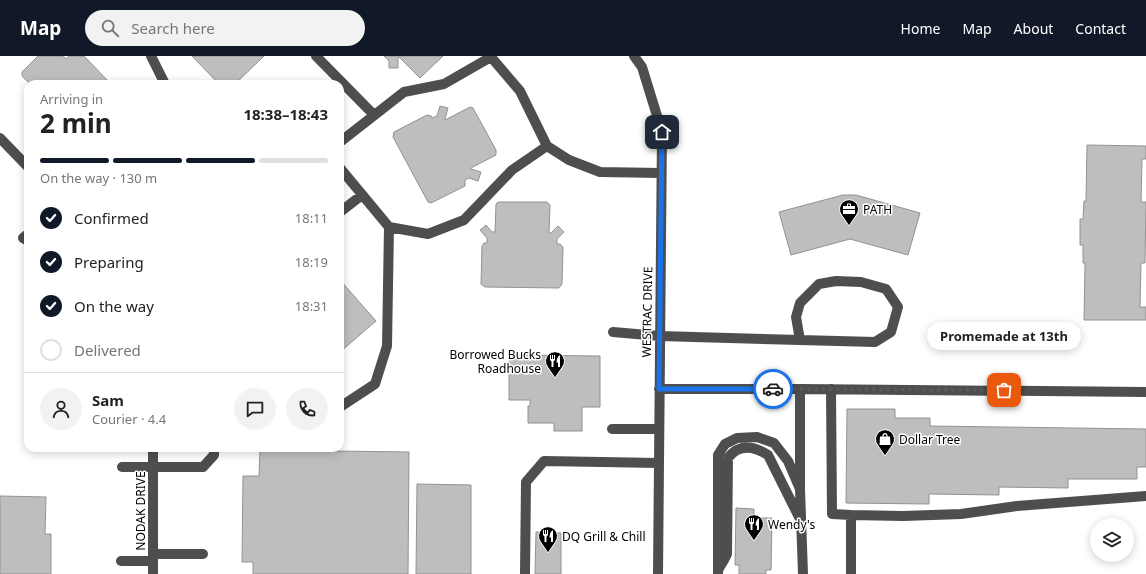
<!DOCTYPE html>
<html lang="en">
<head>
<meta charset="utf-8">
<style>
  :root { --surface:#fff; --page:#f2f2f2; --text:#222; --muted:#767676; --line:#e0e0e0; --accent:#111827 }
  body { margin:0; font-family:"Noto Sans",sans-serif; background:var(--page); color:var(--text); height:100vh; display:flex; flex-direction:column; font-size:15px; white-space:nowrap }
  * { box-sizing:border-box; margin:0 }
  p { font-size:13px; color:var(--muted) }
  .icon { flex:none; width:22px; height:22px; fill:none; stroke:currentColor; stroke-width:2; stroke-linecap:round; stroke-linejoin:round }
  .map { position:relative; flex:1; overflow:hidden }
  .panel { position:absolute; left:24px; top:24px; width:320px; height:372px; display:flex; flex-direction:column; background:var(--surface); border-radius:12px; box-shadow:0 2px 10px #0003 }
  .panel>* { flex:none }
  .fabs { position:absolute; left:1090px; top:462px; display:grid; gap:8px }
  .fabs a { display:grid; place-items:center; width:44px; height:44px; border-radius:50%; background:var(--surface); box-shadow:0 2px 10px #0003; font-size:20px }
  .pin { position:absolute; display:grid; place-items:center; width:34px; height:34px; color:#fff; margin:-17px; border-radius:8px; box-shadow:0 2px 6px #0006 }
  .courier { position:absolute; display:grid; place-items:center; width:40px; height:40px; margin:-20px; border:3px solid #1a73e8; border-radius:50%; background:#fff; color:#222; box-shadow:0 1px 5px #0007 }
  .bubble { position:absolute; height:28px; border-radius:14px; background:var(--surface); box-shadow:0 2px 10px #0003; font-size:13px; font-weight:700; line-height:28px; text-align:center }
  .head em { font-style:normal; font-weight:700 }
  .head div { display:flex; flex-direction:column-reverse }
  .head { display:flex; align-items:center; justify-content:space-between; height:68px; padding:0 16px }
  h1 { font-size:26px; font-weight:700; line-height:30px }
  .bar { display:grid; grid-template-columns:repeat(4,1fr); gap:6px 4px; align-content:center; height:48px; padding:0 16px }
  .bar i { height:5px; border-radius:3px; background:var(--line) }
  .bar .on { background:var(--accent) }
  .bar p { grid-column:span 4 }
  .line { display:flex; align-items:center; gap:10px; padding:0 16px; border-top:1px solid var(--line) }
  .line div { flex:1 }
  .round { display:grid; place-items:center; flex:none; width:42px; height:42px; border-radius:21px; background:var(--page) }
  ol { padding:0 16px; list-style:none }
  li { display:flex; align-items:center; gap:12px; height:44px }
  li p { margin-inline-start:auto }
  li .icon { padding:4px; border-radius:50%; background:var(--accent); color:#fff; stroke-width:4 }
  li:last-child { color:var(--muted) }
  li i { width:22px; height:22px; border:2px solid var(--line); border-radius:50% }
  header { display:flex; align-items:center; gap:24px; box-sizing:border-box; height:56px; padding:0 20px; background:var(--accent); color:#fff }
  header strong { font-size:19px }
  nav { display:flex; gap:22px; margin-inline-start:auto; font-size:14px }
  .search { width:280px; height:36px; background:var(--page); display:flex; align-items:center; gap:10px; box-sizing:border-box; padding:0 14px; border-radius:22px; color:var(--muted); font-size:15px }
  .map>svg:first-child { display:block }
  .building { fill:#bebebe; stroke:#929292 }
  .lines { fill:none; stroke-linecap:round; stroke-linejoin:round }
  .minor { stroke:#4e4e4e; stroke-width:10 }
  .done { stroke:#595959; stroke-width:4; stroke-dasharray:0 7.2 }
  .route { stroke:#1a73e8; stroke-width:5 }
  .labels { text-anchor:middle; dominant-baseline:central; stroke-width:3; stroke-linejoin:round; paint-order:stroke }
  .poi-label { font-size:12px; fill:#000; stroke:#fff; text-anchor:start }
  .street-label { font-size:12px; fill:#000; stroke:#fff }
</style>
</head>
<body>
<header>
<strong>Map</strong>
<div class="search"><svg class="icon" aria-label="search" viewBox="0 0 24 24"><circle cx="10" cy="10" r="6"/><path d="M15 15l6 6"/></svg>Search here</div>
<nav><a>Home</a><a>Map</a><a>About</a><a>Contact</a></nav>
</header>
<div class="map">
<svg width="1146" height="518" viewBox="0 0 1146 518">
  <rect width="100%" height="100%" fill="#fff"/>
  <!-- building -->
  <path class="building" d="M38,0H63L66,3L69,0H84L111,28H30L22,20V16Z
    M192,0H264L235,28H219Z
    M384,0H443L420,22L399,1L398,3V12H389V5Z
    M440,50L448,52L445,63V64L470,51L473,52L496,94V99L471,112V113L481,116L478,125L469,122L465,124V130L431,147L428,146L393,81L394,76L427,59L431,60L432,62L437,60Z
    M1087,89L1146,90V103H1142L1141,146H1146L1145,207H1141L1140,251H1146V264H1084L1085,207H1083V189H1080V163H1083L1084,145H1086Z
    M843,139H856L920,157L908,199L850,183L791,199L779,156Z
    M498,146H547L550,149L549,177H551L558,170L564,176L557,183V188H560L563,191L562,228L559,232L485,231L481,228L482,190L484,187H487V182L480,174L486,169L492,176H495L496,148Z
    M340,224L376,265L340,296Z
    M509,299L600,300V351H582V375H554V367H528V350H530V344H509Z
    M847,353H895V362H930V370L1146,373V411H1137V423H1068V432L999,431V439L929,438V448L846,447Z
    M260,394L409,396L408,518H253V506H242L243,420H259Z
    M417,428L471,429V518H416Z
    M0,440L46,441L45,478H51V518H0Z
    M736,452L754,453V462H772L771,514H766V518H739V509H735Z
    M536,476L561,477V518H535Z"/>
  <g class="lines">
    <!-- minor -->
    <path class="minor" d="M151,0L165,28
      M316,0L374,59
      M491,0V1L520,35L547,90L569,104L600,116L661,117
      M634,0L642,11L662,76L658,518
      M0,82L28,111
      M340,86L404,36L444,28L491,1
      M340,112L389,171
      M340,156L362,139
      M28,178L23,182L28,185
      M613,276L659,280L800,284L796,261L800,247L819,228L836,225L861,226L886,233L898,251L891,276L875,286L800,284
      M659,333H800L1146,336
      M800,333V433L803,518
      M831,333L832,458L851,459
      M340,351L375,328L387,290L389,171L428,178L464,164L512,114L547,90
      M612,373H659
      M153,392V518
      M122,411H203L214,399V392
      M153,498H203
      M121,505H153
      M718,514L724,504L727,498L728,402C739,387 754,390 768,399L801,465
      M525,518L526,426L544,405L659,407
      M718,518V399L725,388L737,382L757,381L774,387L788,405L800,433
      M851,518V459L903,460L961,458L1017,450L1146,440"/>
  </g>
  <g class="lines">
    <!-- done -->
    <path class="done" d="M773,333L1004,334"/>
    <!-- route -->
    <path class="route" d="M662,76L659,333H773"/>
  </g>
  <!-- icons -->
  <defs>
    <g id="office-pin" transform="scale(1)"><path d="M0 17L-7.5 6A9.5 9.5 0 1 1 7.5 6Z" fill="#000" stroke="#fff"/><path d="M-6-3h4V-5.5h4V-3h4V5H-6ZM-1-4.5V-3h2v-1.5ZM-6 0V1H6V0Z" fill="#fff"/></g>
    <g id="restaurant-pin" transform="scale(1)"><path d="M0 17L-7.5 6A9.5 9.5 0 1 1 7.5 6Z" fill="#000" stroke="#fff"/><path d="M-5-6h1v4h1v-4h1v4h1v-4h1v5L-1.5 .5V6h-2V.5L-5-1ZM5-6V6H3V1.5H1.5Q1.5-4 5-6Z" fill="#fff"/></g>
    <g id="shop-pin" transform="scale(1)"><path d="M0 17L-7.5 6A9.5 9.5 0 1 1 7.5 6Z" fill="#000" stroke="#fff"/><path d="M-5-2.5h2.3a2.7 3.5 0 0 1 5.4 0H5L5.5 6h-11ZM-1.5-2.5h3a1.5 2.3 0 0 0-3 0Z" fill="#fff"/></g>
  </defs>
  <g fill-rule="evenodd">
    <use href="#office-pin" x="849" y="153"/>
    <use href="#restaurant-pin" x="555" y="305"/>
    <use href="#shop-pin" x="885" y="383"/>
    <use href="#restaurant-pin" x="754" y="468"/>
    <use href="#restaurant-pin" x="548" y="480"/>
  </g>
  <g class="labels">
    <!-- poi labels -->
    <g class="poi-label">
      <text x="863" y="153">PATH</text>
      <text x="541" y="298" text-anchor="end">Borrowed Bucks<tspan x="541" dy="14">Roadhouse</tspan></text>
      <text x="899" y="383">Dollar Tree</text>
      <text x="768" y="468">Wendy's</text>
      <text x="562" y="480">DQ Grill &amp; Chill</text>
    </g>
    <!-- street labels -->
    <g class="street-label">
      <text transform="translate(647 256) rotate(-89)">WESTRAC DRIVE</text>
      <text transform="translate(140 455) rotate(-90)">NODAK DRIVE</text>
    </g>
  </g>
</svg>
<div class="fabs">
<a><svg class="icon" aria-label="layers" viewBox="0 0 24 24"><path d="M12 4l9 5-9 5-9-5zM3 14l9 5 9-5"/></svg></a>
</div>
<div class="pin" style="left:1004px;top:334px;background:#ea580c"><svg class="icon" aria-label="bag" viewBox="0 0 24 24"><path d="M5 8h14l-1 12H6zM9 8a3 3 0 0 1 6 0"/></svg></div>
<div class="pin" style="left:662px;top:76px;background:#1f2937"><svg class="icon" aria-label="home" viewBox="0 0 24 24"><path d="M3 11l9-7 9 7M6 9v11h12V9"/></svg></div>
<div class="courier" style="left:773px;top:333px"><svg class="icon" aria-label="car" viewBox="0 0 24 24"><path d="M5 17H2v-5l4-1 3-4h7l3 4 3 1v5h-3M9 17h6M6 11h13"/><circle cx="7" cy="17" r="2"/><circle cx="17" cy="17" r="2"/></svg></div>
<div class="bubble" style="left:927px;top:266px;width:154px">Promemade at 13th</div>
<section class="panel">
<div class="head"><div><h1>2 min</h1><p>Arriving in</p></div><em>18:38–18:43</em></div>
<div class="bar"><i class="on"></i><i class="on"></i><i class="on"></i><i></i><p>On the way · 130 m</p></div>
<ol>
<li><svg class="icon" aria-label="check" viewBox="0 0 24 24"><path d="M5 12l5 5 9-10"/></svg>Confirmed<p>18:11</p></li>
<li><svg class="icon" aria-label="check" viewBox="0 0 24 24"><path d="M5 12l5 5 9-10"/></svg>Preparing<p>18:19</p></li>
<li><svg class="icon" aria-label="check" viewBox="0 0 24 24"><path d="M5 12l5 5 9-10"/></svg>On the way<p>18:31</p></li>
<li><i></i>Delivered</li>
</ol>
<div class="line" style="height:72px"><a class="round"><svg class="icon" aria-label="person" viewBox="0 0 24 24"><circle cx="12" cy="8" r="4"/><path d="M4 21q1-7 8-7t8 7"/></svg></a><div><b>Sam</b><p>Courier · 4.4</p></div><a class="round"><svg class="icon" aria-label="chat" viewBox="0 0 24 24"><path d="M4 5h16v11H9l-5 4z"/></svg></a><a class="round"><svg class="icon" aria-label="phone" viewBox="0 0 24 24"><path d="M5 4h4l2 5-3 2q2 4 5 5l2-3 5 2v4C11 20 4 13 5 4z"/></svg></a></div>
</section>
</div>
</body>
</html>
